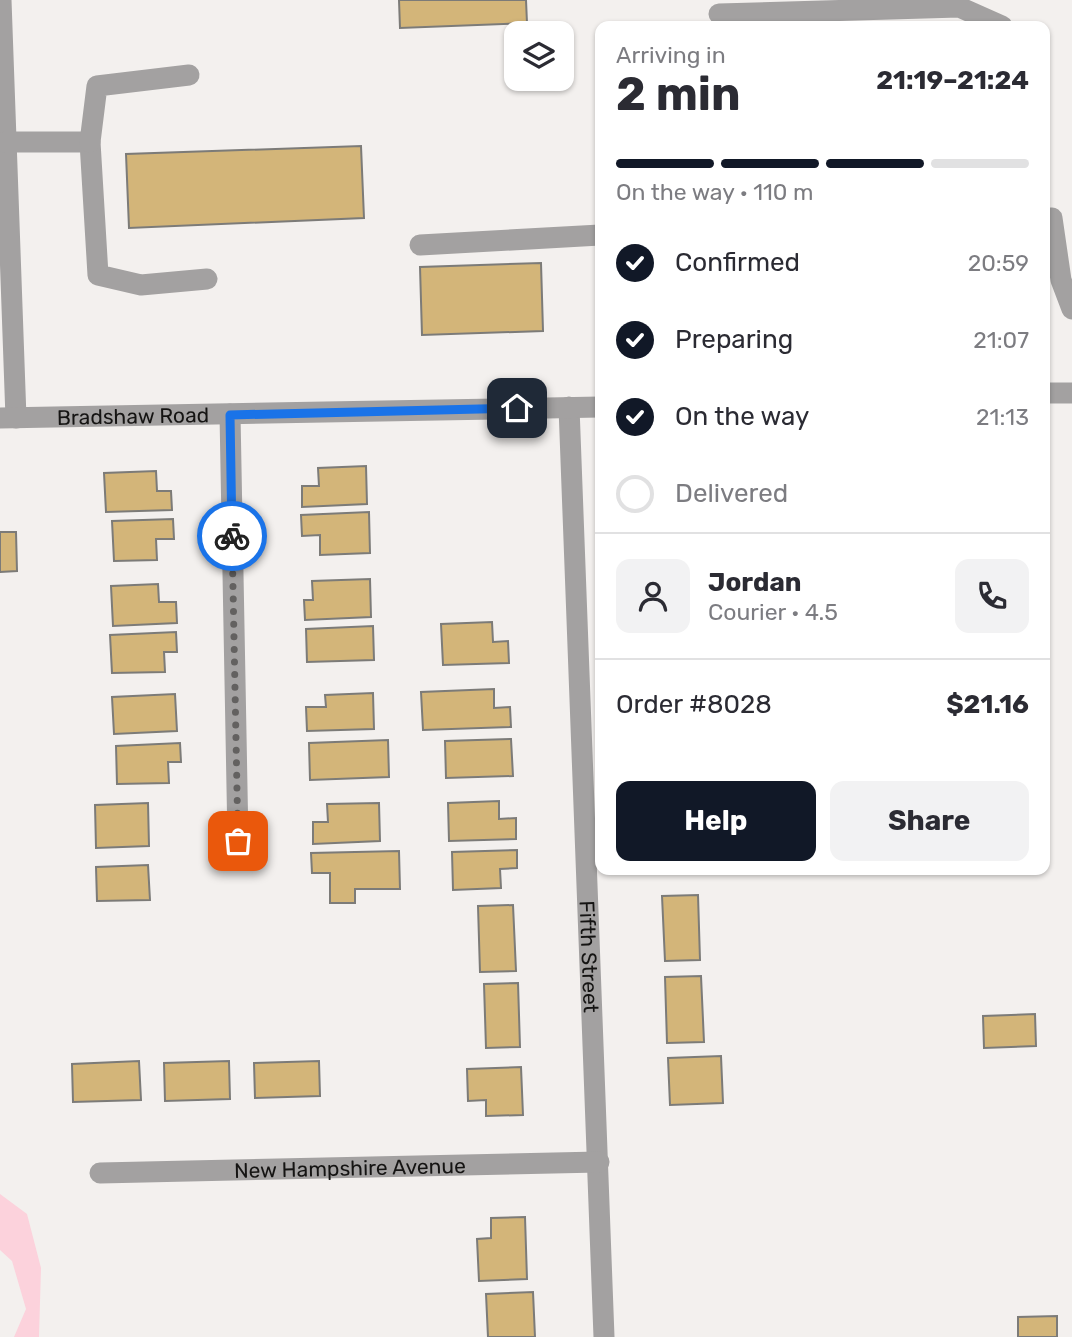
<!DOCTYPE html>
<html lang="en">
<head>
<meta charset="utf-8">
<style>
  :root { --surface:#fff; --page:#f2f2f3; --text:#2b2b33; --muted:#7c7c81; --line:#e1e1e2; --accent:#111827 }
  body { margin:0; font-family:Rubik,sans-serif; background:var(--page); color:var(--text); height:100vh; display:flex; flex-direction:column; font-size:26px; white-space:nowrap }
  * { box-sizing:border-box; margin:0 }
  p { font-size:23px; color:var(--muted) }
  .icon { flex:none; width:38px; height:38px; fill:none; stroke:currentColor; stroke-width:2; stroke-linecap:round; stroke-linejoin:round }
  .map { position:relative; flex:1; overflow:hidden }
  .details { position:absolute; left:595px; top:21px; width:455px; height:854px; display:flex; flex-direction:column; background:var(--surface); border-radius:14px; box-shadow:0 2px 5px #0004 }
  .details>* { flex:none }
  .controls { position:absolute; left:504px; top:21px; display:grid; gap:14px }
  .controls a { display:grid; place-items:center; width:70px; height:70px; border-radius:14px; background:var(--surface); box-shadow:0 2px 5px #0004; font-size:35px }
  .pin { position:absolute; display:grid; place-items:center; width:60px; height:60px; color:#fff; margin:-30px; border-radius:14px; box-shadow:0 4px 10px #0006 }
  .courier { position:absolute; display:grid; place-items:center; width:70px; height:70px; margin:-35px; border:5px solid #1a73e8; border-radius:50%; background:#fff; color:#222; box-shadow:0 2px 9px #0007 }
  .overview em { font-style:normal; font-weight:700 }
  .overview div { display:flex; flex-direction:column-reverse }
  .overview { display:flex; align-items:center; justify-content:space-between; height:119px; padding:0 21px }
  h1 { font-size:46px; font-weight:700; line-height:52px }
  .bar { display:grid; grid-template-columns:repeat(4,1fr); gap:10px 7px; align-content:center; height:84px; padding:0 21px }
  .bar i { height:9px; border-radius:5px; background:var(--line) }
  .bar .active { background:var(--accent) }
  .bar p { grid-column:span 4 }
  .line { display:flex; align-items:center; gap:18px; padding:0 21px; border-top:2px solid var(--line) }
  .line div { flex:1 }
  .round { display:grid; place-items:center; flex:none; width:74px; height:74px; border-radius:14px; background:var(--page) }
  ol { padding:0 21px; list-style:none }
  li { display:flex; align-items:center; gap:21px; height:77px }
  li p { margin-inline-start:auto }
  li .icon { padding:7px; border-radius:50%; background:var(--accent); color:#fff; stroke-width:4 }
  li:last-child { color:var(--muted) }
  li i { width:38px; height:38px; border:4px solid var(--line); border-radius:50% }
  .action { display:flex; gap:14px; margin-top:auto; padding:14px 21px }
  .action a { flex:1; height:80px; border-radius:14px; background:var(--accent); color:#fff; font-size:28px; font-weight:700; line-height:80px; text-align:center }
  .action a+a { background:var(--page); color:var(--text) }
  .map>svg:first-child { display:block }
  .green { fill:#fcd2dc }
  .building { fill:#d3b579; stroke:#7c7b78; stroke-width:2 }
  .lines { fill:none; stroke-linecap:round; stroke-linejoin:round }
  .minor { stroke:#a3a1a1; stroke-width:21 }
  .done { stroke:#636160; stroke-width:7; stroke-dasharray:0 12.6 }
  .route { stroke:#1a73e8; stroke-width:9 }
  .labels { text-anchor:middle; dominant-baseline:central; stroke-width:6; stroke-linejoin:round; paint-order:stroke }
  .street-label { font-size:21px; fill:#151413; stroke:#f3f0ee }
</style>
</head>
<body>
<div class="map">
<svg width="1072" height="1337" viewBox="0 0 1072 1337">
  <rect width="100%" height="100%" fill="#f3f0ee"/>
  <!-- green -->
  <path class="green" d="M0,1194L27,1214L41,1268L39,1337H14L26,1309L12,1261L0,1250Z"/>
  <!-- building -->
  <path class="building" d="M399,0H526L527,23L400,28Z
    M361,146L364,218L129,228L126,154Z
    M541,263L543,331L422,335L420,267Z
    M366,466L367,504L302,507V486H319L318,468Z
    M156,471L157,491H171L172,510L106,512L104,473Z
    M369,512L370,553L320,555V535L302,536L301,515Z
    M173,519L174,539H156L157,560L114,561L112,521Z
    M0,532H16L17,571L0,572Z
    M370,579L371,617L305,620L304,600H313L312,581Z
    M158,584L159,602H176L177,623L113,626L111,586Z
    M492,622L493,642L508,641L509,663L443,665L441,624Z
    M373,626L374,660L307,662L306,629Z
    M176,632L177,652H164L165,672L112,673L110,635Z
    M494,689V708L510,707L511,727L423,730L421,692Z
    M373,693L374,729L307,731L306,707H326L325,695Z
    M175,694L177,731L114,734L112,697Z
    M511,739L513,776L446,778L445,741Z
    M388,740L389,777L310,780L309,743Z
    M180,743L181,762H168L169,783L117,784L116,746Z
    M499,801V819L516,818V839L449,841L448,803Z
    M148,803L149,846L96,848L95,805Z
    M379,803L380,841L313,844V822H328L327,804Z
    M517,850V868L500,869L501,888L453,890L452,852Z
    M399,851L400,889H355V903H330V873H312L311,853Z
    M148,865L150,900L97,901L96,867Z
    M698,895L700,960L665,961L662,896Z
    M513,905L516,971L480,972L478,906Z
    M701,976L704,1042L667,1043L665,977Z
    M518,983L520,1047L486,1048L484,984Z
    M1035,1014L1036,1046L984,1048L983,1016Z
    M721,1056L723,1103L670,1105L668,1058Z
    M139,1061L141,1100L73,1102L72,1064Z
    M229,1061L230,1099L165,1101L164,1063Z
    M319,1061L320,1096L255,1098L254,1063Z
    M521,1067L523,1115L486,1116V1100L468,1101L467,1069Z
    M525,1217L527,1279L479,1281L477,1239L491,1238V1218Z
    M533,1292L535,1337H488L486,1294Z
    M1057,1316V1337H1018V1317Z"/>
  <g class="lines">
    <!-- minor -->
    <g class="minor">
      <path d="M1,0L16,418"/>
      <path d="M719,14L959,7L1002,26"/>
      <path d="M6,142H90L98,275L141,285L207,279"/>
      <path d="M90,142L97,86L189,75"/>
      <path d="M1052,218L1061,280L1072,309"/>
      <path d="M420,245L600,235"/>
      <path d="M1045,393H1072"/>
      <path id="s1" d="M569,407L604,1337"/>
      <path d="M230,414L238,841"/>
      <path id="s2" d="M0,418L600,407"/>
      <path id="s3" d="M100,1173L599,1162"/>
    </g>
  </g>
  <g class="lines">
    <!-- done -->
    <path class="done" d="M232,536L238,841"/>
    <!-- route -->
    <path class="route" d="M232,536L230,415L517,408"/>
  </g>
  <g class="labels">
    <!-- street labels -->
    <g class="street-label">
      <text stroke="none"><textPath href="#s2" startOffset="133">Bradshaw Road</textPath></text>
      <text stroke="none"><textPath href="#s1" startOffset="550">Fifth Street</textPath></text>
      <text stroke="none"><textPath href="#s3" startOffset="250">New Hampshire Avenue</textPath></text>
    </g>
  </g>
</svg>
<div class="controls">
<a><svg class="icon" aria-label="layers" viewBox="0 0 24 24"><path d="M12 4l9 5-9 5-9-5zM3 14l9 5 9-5"/></svg></a>
</div>
<div class="pin" style="left:238px;top:841px;background:#ea580c"><svg class="icon" aria-label="bag" viewBox="0 0 24 24"><path d="M5 8h14l-1 12H6zM9 8a3 3 0 0 1 6 0"/></svg></div>
<div class="pin" style="left:517px;top:408px;background:#1f2937"><svg class="icon" aria-label="home" viewBox="0 0 24 24"><path d="M3 11l9-7 9 7M6 9v11h12V9"/></svg></div>
<div class="courier" style="left:232px;top:536px"><svg class="icon" aria-label="bike" viewBox="0 0 24 24"><circle cx="6" cy="16" r="4"/><circle cx="18" cy="16" r="4"/><path d="M6 16l4-8h5l3 8M10 8l3 8H6M13 5h3"/></svg></div>
<section class="details">
<div class="overview"><div><h1>2 min</h1><p>Arriving in</p></div><em>21:19–21:24</em></div>
<div class="bar"><i class="active"></i><i class="active"></i><i class="active"></i><i></i><p>On the way · 110 m</p></div>
<ol>
<li><svg class="icon" aria-label="check" viewBox="0 0 24 24"><path d="M5 12l5 5 9-10"/></svg>Confirmed<p>20:59</p></li>
<li><svg class="icon" aria-label="check" viewBox="0 0 24 24"><path d="M5 12l5 5 9-10"/></svg>Preparing<p>21:07</p></li>
<li><svg class="icon" aria-label="check" viewBox="0 0 24 24"><path d="M5 12l5 5 9-10"/></svg>On the way<p>21:13</p></li>
<li><i></i>Delivered</li>
</ol>
<div class="line" style="height:126px"><a class="round"><svg class="icon" aria-label="person" viewBox="0 0 24 24"><circle cx="12" cy="8" r="4"/><path d="M4 21q1-7 8-7t8 7"/></svg></a><div><b>Jordan</b><p>Courier · 4.5</p></div><a class="round"><svg class="icon" aria-label="phone" viewBox="0 0 24 24"><path d="M5 4h4l2 5-3 2q2 4 5 5l2-3 5 2v4C11 20 4 13 5 4z"/></svg></a></div>
<div class="line" style="height:91px"><div>Order #8028</div><b>$21.16</b></div>
<div class="action"><a>Help</a><a>Share</a></div>
</section>
</div>
</body>
</html>
